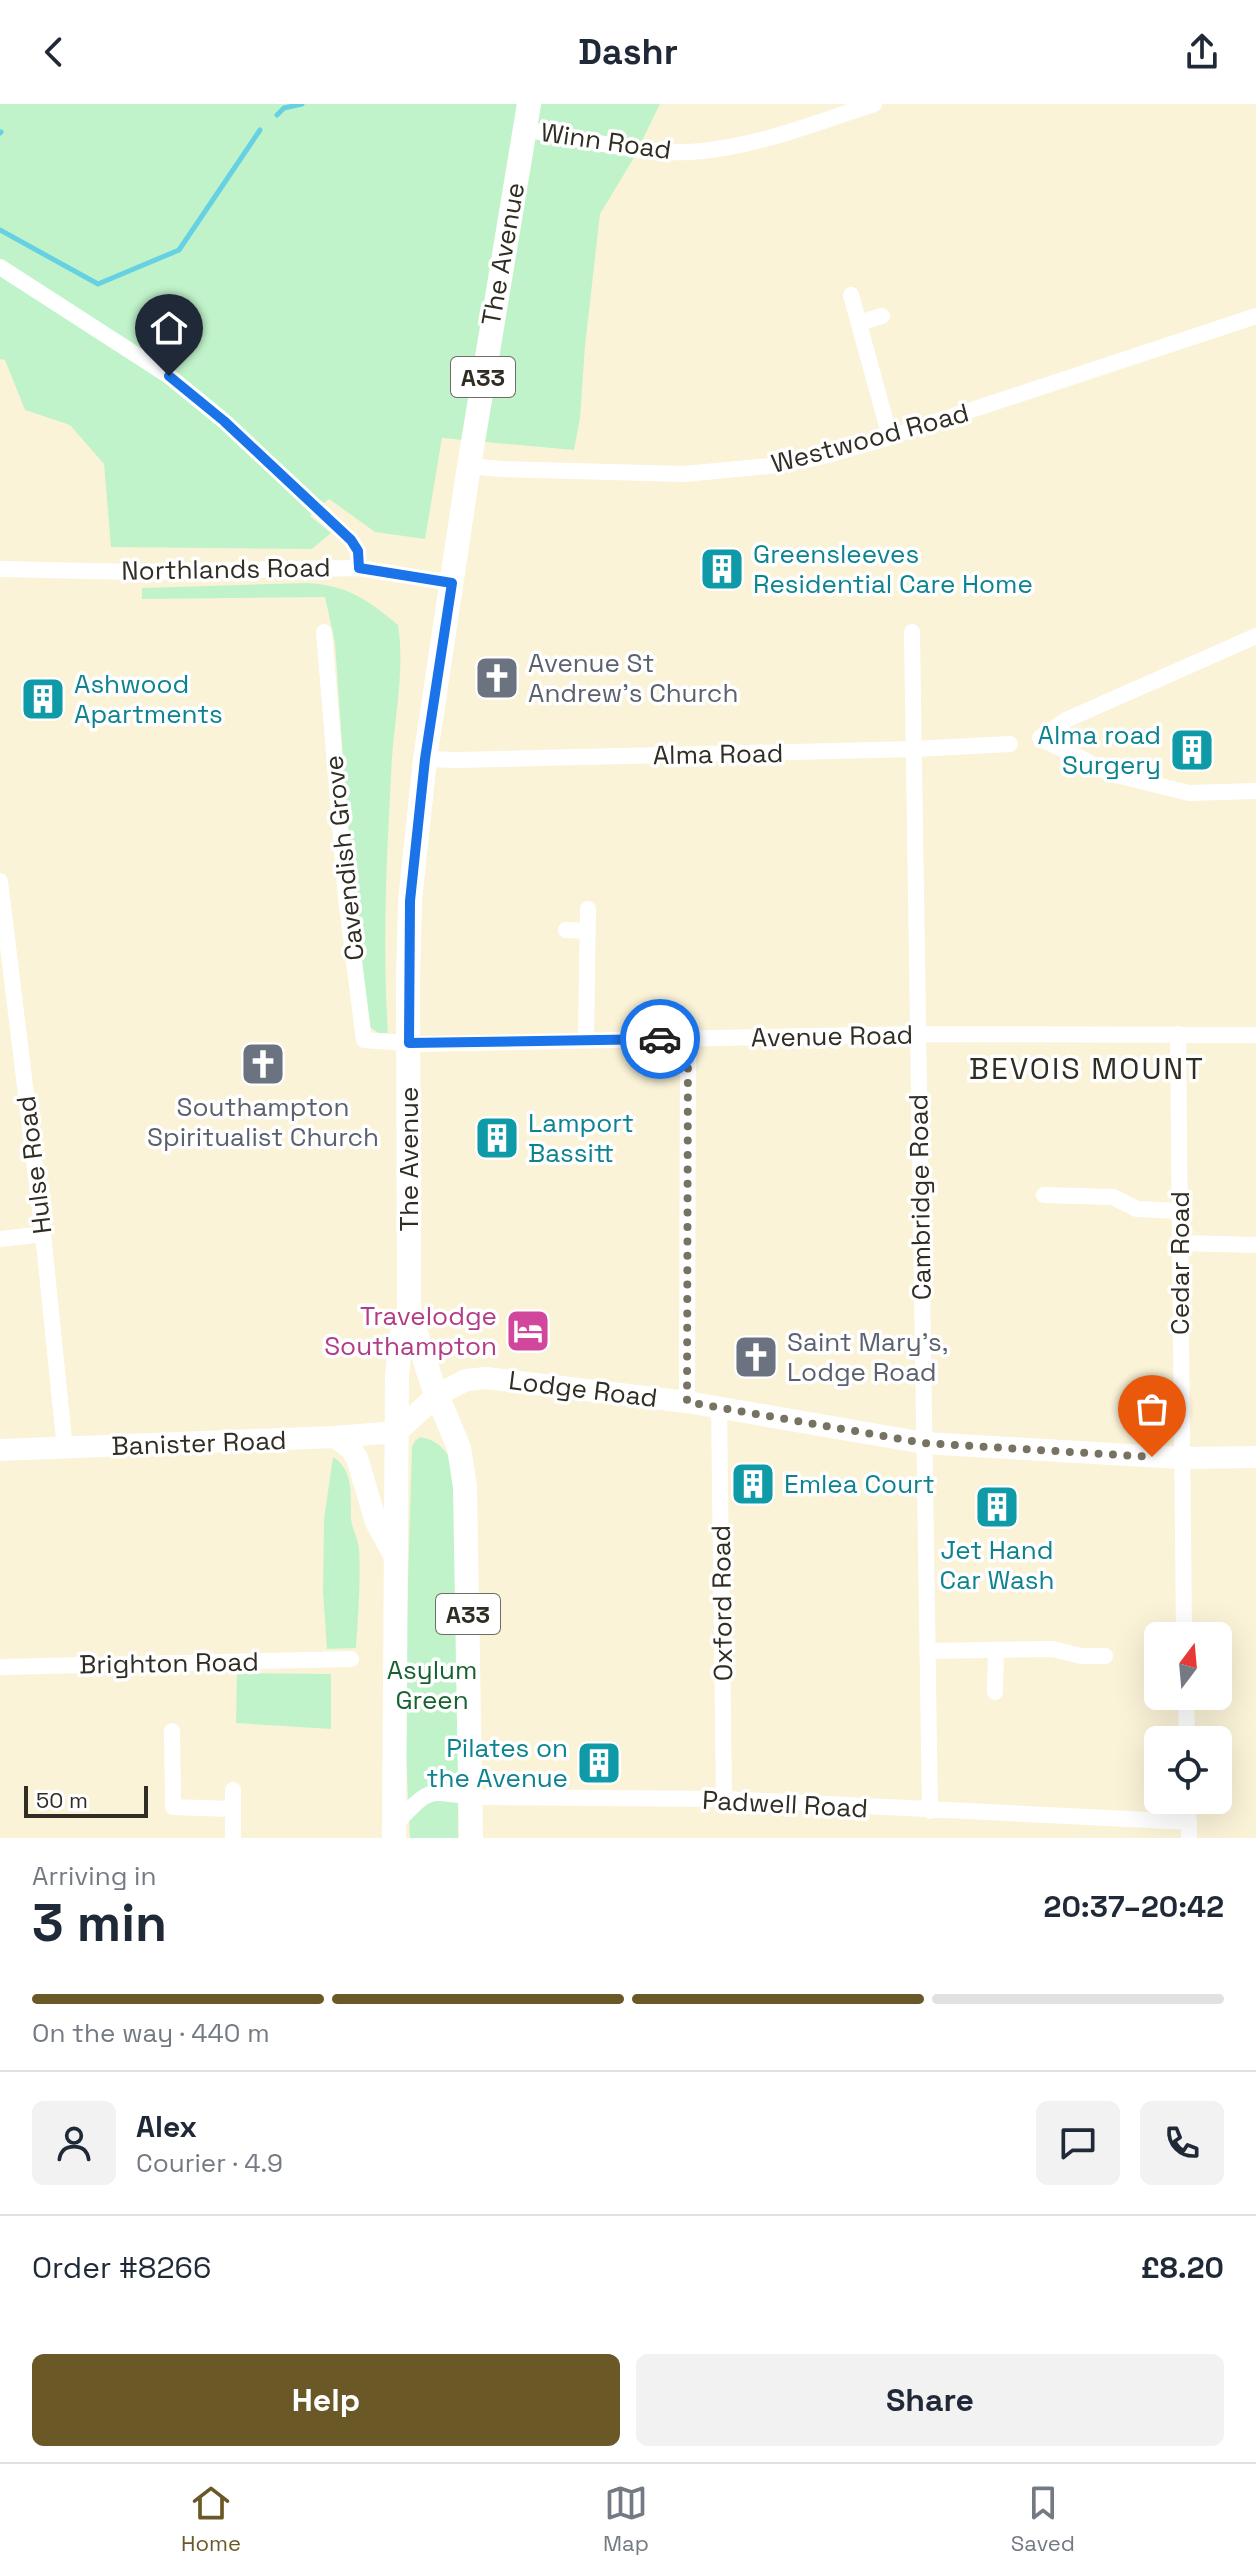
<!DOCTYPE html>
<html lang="en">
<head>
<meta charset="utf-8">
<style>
  :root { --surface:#fff; --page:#f2f2f3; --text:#1f2937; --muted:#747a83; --line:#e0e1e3; --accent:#6a5927 }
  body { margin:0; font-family:"Space Grotesk",sans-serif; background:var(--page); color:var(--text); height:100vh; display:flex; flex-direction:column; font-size:30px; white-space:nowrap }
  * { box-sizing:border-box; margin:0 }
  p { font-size:26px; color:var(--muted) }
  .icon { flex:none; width:44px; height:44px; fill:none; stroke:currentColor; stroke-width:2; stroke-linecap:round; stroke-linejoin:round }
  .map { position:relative; height:1734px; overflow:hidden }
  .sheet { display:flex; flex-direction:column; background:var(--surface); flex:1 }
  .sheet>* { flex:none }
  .needle { width:52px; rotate:16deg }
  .tools { position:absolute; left:1144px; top:1518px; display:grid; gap:16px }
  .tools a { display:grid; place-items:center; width:88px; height:88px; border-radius:12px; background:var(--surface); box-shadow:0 8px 32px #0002; font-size:40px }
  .scale { position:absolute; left:24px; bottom:20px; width:124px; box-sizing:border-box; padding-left:8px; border:4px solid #302d23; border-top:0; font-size:22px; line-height:28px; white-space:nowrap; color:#302d23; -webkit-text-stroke:6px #fff; paint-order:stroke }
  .pin { position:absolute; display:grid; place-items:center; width:68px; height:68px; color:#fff; margin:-82px -34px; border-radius:50% 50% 50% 0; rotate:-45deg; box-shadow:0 0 8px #0007 }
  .pin .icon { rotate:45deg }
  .courier { position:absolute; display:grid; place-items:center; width:80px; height:80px; margin:-40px; border:6px solid #1a73e8; border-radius:50%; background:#fff; color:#222; box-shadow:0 2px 10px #0007 }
  .head em { font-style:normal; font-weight:700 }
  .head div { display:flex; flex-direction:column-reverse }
  .head { display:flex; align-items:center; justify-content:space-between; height:136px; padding:0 32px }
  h1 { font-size:52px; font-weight:700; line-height:60px }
  .bar { display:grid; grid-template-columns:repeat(4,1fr); gap:12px 8px; align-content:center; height:96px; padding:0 32px }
  .bar i { height:10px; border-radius:6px; background:var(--line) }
  .bar .selected { background:var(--accent) }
  .bar p { grid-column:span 4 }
  .line { display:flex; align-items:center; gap:20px; padding:0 32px; border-top:2px solid var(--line) }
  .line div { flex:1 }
  .round { display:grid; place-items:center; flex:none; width:84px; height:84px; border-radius:12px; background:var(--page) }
  .button { display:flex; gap:16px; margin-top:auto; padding:16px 32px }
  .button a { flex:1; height:92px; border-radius:12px; background:var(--accent); color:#fff; font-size:32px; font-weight:700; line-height:92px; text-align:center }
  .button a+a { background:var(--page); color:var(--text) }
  header { display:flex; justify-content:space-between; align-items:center; height:104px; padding:0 32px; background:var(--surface); font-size:36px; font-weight:700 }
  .menu { display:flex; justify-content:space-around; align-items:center; height:112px; border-top:2px solid var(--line); background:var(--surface); font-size:22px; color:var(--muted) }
  .menu a { display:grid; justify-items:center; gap:4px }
  .menu .selected { color:var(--accent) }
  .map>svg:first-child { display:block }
  .green { fill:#c1f3cb }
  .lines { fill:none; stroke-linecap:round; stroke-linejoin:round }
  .stream { stroke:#65d1e3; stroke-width:5 }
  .street { stroke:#fff; stroke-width:16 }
  .secondary { stroke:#fff; stroke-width:22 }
  .primary { stroke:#fff; stroke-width:24 }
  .done { stroke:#777262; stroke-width:8; stroke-dasharray:0 14.4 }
  .route { stroke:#1a73e8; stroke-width:10 }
  .labels { text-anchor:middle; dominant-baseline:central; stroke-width:7; stroke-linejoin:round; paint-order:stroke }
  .shield { fill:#fff; stroke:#6e6c65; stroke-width:2 }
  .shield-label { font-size:24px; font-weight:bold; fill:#302d23 }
  .street-label { font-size:26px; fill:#302d23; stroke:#fff }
  .culture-label { font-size:26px; fill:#0d838f; stroke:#fff; text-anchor:start }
  .worship-label { font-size:26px; fill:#5b616d; stroke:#fff; text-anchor:start }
  .hotel-label { font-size:26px; fill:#b23c85; stroke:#fff; text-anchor:end }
  .park-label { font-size:26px; fill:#186231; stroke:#fff }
  .quarter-label { font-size:30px; letter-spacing:2px; fill:#302d23; stroke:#fff }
</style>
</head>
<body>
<header><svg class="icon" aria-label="back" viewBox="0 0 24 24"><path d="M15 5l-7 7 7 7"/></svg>Dashr<svg class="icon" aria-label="share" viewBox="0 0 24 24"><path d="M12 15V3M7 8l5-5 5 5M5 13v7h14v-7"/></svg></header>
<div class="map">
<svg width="1256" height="1734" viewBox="0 0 1256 1734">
  <rect width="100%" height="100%" fill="#faf3d8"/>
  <!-- green -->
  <path class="green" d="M0,0H660L632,57L600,110L585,242L580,314L574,346L442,334L425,435L375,428L329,395L310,412L331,429L312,445L111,443L104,360L70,321L25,306L5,256L0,255Z
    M306,479C347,481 367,495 398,521C405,564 395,611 392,654C387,746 382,837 388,929H379L367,922L355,827L335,539L325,493L142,495V484Z
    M420,1333C438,1336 447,1346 453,1362L458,1581V1734H410L404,1609L412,1343L415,1337Z
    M333,1353C355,1367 350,1392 351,1415C352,1425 358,1434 359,1444C361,1477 358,1511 356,1544L327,1545L323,1488L324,1415Z
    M237,1569L331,1570V1625L236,1619Z"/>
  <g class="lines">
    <!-- stream -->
    <path class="stream" d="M277,11L284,4L302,0
      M0,29L1,28
      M0,126L98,180L179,146L260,26"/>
    <!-- street -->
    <path class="street" d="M524,25C572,33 641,51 689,48C752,45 814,19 874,0
      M0,163L169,272L224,317L351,436L358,447L359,464
      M851,191L890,333
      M859,219L882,212
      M469,362L500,365L684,370L781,361L824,352L890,333L1256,212
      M0,465L135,468L359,464L452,479
      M324,528L346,794L364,936L419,940L918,930L1256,931
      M912,528L930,1707
      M1256,532L1066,616L1040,634L1112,670L1189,689L1256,687
      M425,655L457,656L914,645L1010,640
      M0,777L43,1130L65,1345
      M566,826L587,827
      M1178,930L1184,1532
      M586,936L588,805
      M1044,1091L1113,1093L1137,1105L1179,1107
      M0,1135L43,1130
      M1180,1139L1256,1141
      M687,1298L688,935
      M719,1303L724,1695
      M927,1547L1053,1545L1081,1552H1105
      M0,1563L351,1555
      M995,1588L996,1546
      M1186,1592L1187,1636
      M172,1627L173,1703L232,1705
      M233,1686V1734
      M1188,1696L1189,1734
      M394,1722C435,1676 428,1691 482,1693L724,1695L1189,1718"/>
    <!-- secondary -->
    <path class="secondary" d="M335,1333L351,1345L357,1354L376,1418L395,1453
      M0,1346L335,1333L397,1328L437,1291L466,1276L486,1274L687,1298L924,1339L1181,1354L1256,1353"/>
    <!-- primary -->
    <path class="primary" d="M394,1734L397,1272L401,1234L409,1207
      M471,1734L465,1383L459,1344L432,1279L409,1207L408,873L410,797L425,655L469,362L529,0"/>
  </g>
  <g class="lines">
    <!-- done -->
    <path class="done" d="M660,935H688L687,1298L924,1339L1152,1353"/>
    <!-- route -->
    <path class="route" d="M169,272L224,317L351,436L358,447L359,464L452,479L425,655L410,797L409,939L660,935"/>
  </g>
  <!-- icons -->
  <defs>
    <g id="building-square" transform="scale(2.3)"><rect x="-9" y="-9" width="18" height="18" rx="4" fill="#0f9aa8" stroke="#fff"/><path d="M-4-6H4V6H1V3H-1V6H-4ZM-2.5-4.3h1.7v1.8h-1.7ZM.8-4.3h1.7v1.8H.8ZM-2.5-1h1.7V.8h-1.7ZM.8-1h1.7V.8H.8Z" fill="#fff"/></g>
    <g id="church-square" transform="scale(2.3)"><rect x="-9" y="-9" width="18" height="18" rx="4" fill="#6b7280" stroke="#fff"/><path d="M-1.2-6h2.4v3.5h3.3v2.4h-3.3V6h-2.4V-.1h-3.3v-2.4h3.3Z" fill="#fff"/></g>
    <g id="hotel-square" transform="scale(2.3)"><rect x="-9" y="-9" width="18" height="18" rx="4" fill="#d1479c" stroke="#fff"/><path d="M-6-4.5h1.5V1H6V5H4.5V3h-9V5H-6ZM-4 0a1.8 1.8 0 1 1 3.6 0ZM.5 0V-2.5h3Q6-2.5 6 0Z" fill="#fff"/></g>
  </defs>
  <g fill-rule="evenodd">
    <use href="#building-square" x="722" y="465"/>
    <use href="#church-square" x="497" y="574"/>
    <use href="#building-square" x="43" y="595"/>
    <use href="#building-square" x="1192" y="646"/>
    <use href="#church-square" x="263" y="960"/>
    <use href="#building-square" x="497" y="1034"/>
    <use href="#hotel-square" x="528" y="1227"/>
    <use href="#church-square" x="756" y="1253"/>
    <use href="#building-square" x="753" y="1380"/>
    <use href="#building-square" x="997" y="1403"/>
    <use href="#building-square" x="599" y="1659"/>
  </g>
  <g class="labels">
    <!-- shield labels -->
    <g class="shield">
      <rect x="451" y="253" width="64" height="40" rx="6"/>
      <rect x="436" y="1490" width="64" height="40" rx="6"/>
    </g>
    <g class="shield-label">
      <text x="483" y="273">A33</text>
      <text x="468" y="1510">A33</text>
    </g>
    <!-- street labels -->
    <g class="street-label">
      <text transform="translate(606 37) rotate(8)">Winn Road</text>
      <text transform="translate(503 150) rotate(-80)">The Avenue</text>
      <text transform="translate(870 334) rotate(-15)">Westwood Road</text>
      <text transform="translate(226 465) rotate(-1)">Northlands Road</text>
      <text transform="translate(718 650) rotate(-1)">Alma Road</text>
      <text transform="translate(344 754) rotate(-96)">Cavendish Grove</text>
      <text transform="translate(832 932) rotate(-1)">Avenue Road</text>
      <text transform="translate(409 1055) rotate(-90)">The Avenue</text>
      <text transform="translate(34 1061) rotate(-97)">Hulse Road</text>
      <text transform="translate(920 1093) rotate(-91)">Cambridge Road</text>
      <text transform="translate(1180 1159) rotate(-90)">Cedar Road</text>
      <text transform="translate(583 1285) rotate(7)">Lodge Road</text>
      <text transform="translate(199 1339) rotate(-2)">Banister Road</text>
      <text transform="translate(722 1499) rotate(-91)">Oxford Road</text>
      <text transform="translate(169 1559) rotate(-1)">Brighton Road</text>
      <text transform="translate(785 1700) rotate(3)">Padwell Road</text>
    </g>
    <!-- culture labels -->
    <g class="culture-label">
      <text x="753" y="450">Greensleeves<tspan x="753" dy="30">Residential Care Home</tspan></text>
      <text x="74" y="580">Ashwood<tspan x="74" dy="30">Apartments</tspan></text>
      <text x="1161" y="631" text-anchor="end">Alma road<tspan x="1161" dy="30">Surgery</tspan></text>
      <text x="528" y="1019">Lamport<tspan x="528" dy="30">Bassitt</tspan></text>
      <text x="784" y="1380">Emlea Court</text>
      <text x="997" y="1446" text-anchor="middle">Jet Hand<tspan x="997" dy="30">Car Wash</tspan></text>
      <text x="568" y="1644" text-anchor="end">Pilates on<tspan x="568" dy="30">the Avenue</tspan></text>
    </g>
    <!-- worship labels -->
    <g class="worship-label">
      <text x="528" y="559">Avenue St<tspan x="528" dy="30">Andrew's Church</tspan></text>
      <text x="263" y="1003" text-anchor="middle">Southampton<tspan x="263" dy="30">Spiritualist Church</tspan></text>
      <text x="787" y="1238">Saint Mary's,<tspan x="787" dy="30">Lodge Road</tspan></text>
    </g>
    <!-- hotel labels -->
    <g class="hotel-label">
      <text x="497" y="1212">Travelodge<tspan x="497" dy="30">Southampton</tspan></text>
    </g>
    <!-- park labels -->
    <g class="park-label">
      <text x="432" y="1566">Asylum<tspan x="432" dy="30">Green</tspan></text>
    </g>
    <!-- quarter labels -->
    <g class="quarter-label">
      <text x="1087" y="964">BEVOIS MOUNT</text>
    </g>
  </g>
</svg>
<div class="tools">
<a><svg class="needle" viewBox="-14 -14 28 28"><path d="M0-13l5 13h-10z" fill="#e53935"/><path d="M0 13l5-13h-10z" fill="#747a83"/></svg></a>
<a><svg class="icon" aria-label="locate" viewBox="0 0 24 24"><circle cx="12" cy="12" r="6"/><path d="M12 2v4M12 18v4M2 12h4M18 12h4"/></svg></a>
</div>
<div class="scale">50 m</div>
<div class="pin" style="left:1152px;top:1353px;background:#ea580c"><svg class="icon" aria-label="bag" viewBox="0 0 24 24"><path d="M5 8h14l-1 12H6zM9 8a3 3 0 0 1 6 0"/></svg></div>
<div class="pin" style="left:169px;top:272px;background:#1f2937"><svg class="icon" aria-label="home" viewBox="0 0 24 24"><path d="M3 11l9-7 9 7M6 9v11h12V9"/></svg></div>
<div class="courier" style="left:660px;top:935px"><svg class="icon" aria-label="car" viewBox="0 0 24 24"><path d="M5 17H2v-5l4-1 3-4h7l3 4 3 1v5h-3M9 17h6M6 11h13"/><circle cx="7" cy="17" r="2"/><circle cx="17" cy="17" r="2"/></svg></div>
</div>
<section class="sheet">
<div class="head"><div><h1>3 min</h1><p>Arriving in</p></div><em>20:37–20:42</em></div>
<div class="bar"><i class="selected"></i><i class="selected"></i><i class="selected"></i><i></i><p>On the way · 440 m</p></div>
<div class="line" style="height:144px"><a class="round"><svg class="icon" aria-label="person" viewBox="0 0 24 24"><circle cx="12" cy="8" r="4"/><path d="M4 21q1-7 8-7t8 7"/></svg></a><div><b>Alex</b><p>Courier · 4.9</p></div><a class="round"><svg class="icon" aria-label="chat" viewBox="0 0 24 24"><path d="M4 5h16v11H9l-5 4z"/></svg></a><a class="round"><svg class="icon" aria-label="phone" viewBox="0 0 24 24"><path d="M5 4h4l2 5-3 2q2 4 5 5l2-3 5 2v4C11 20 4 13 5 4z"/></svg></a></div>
<div class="line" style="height:104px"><div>Order #8266</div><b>£8.20</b></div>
<div class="button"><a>Help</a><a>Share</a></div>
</section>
<nav class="menu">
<a class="selected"><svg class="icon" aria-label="home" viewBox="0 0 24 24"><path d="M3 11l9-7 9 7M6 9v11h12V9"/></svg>Home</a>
<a><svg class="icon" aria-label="map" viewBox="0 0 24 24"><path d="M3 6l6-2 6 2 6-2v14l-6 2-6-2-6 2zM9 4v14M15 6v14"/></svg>Map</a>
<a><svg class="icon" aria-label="saved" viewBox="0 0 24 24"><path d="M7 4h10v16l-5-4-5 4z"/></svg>Saved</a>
</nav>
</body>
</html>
